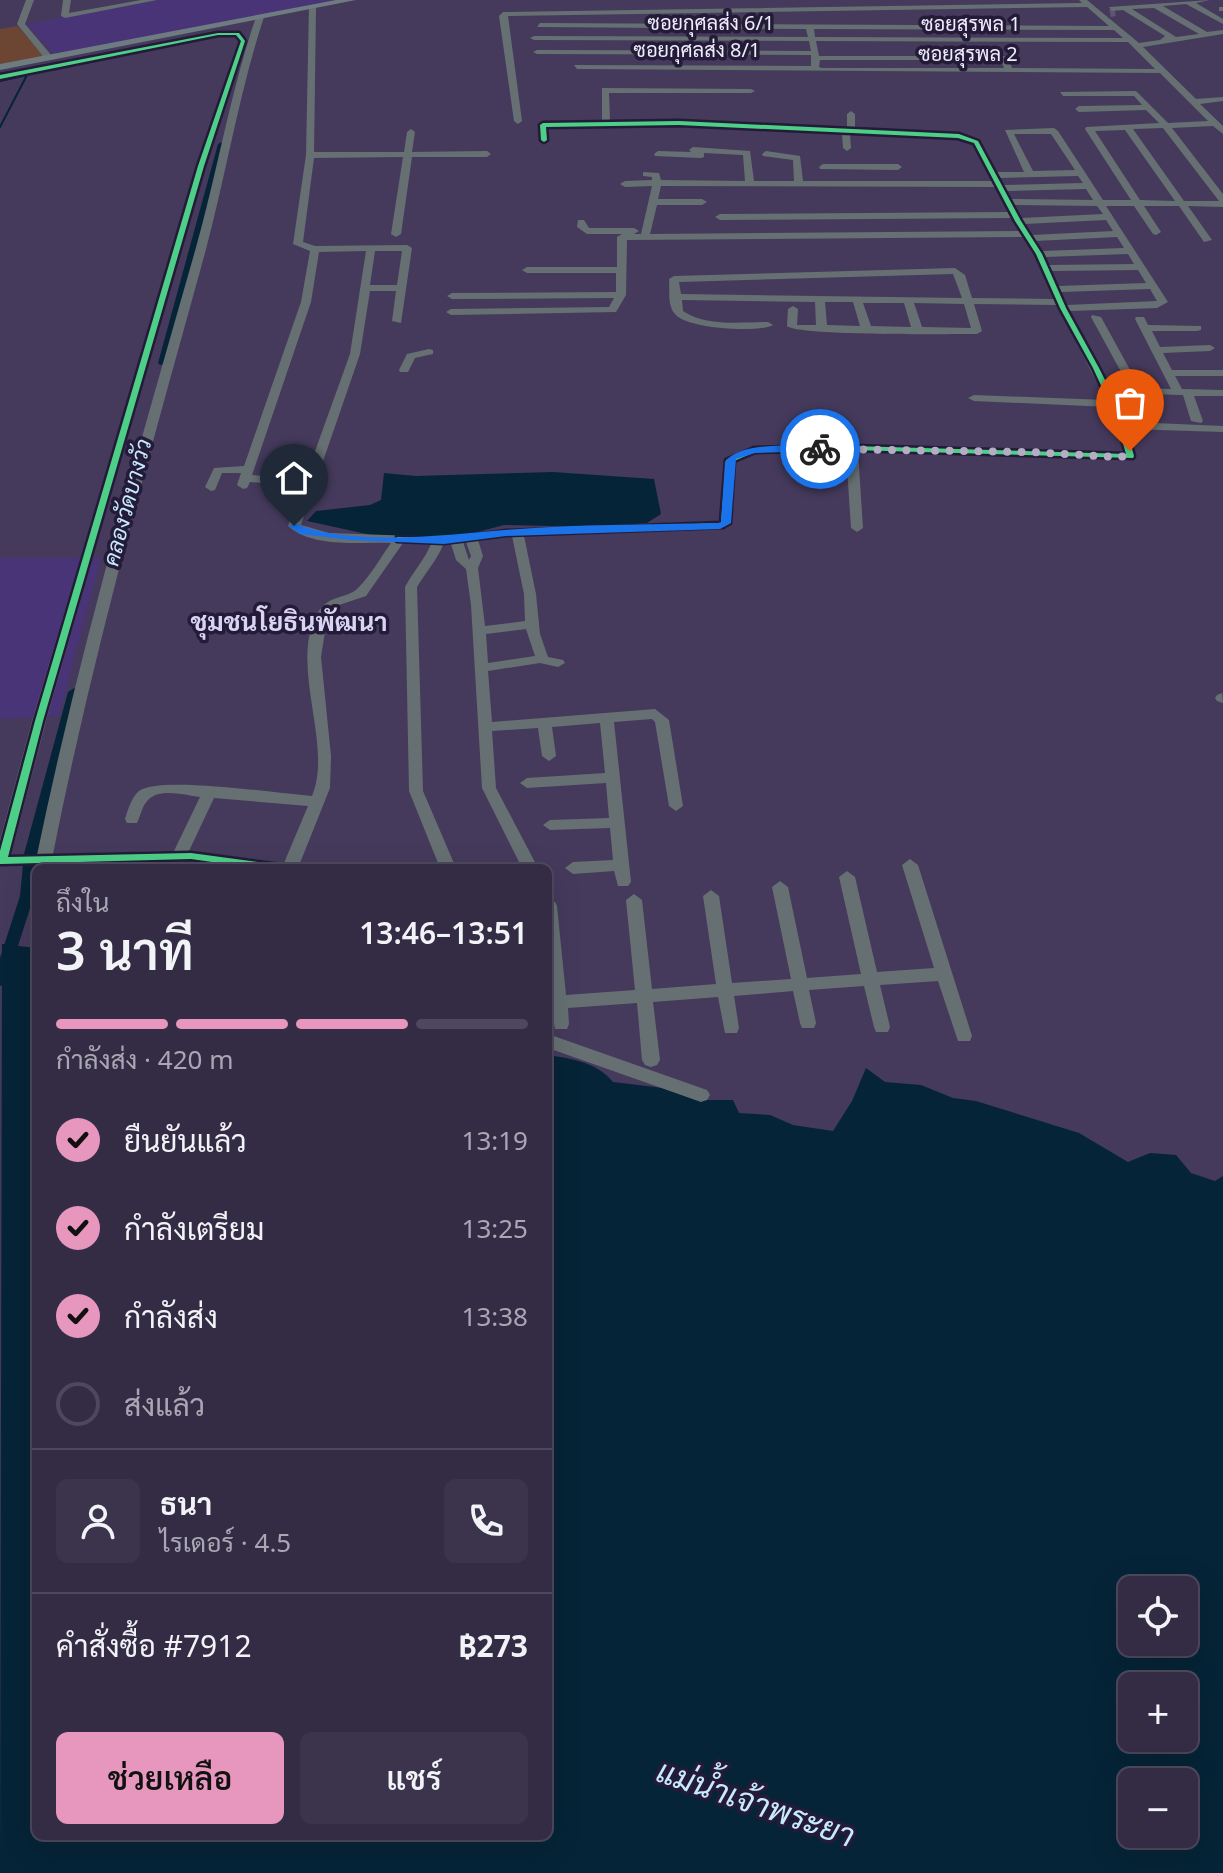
<!DOCTYPE html>
<html lang="th">
<head>
<meta charset="utf-8">
<style>
  :root { --surface:#342c45; --page:#3c344c; --text:#f1f3f6; --muted:#a9a7b3; --line:#4e485e; --accent:#e797bd }
  body { margin:0; font-family:"Noto Sans",Sarabun,sans-serif; background:var(--page); color:var(--text); height:100vh; display:flex; flex-direction:column; font-size:30px; white-space:nowrap }
  * { box-sizing:border-box; margin:0 }
  p { font-size:26px; color:var(--muted) }
  .icon { flex:none; width:44px; height:44px; fill:none; stroke:currentColor; stroke-width:2; stroke-linecap:round; stroke-linejoin:round }
  .map { position:relative; flex:1; overflow:hidden }
  .panel { position:absolute; left:32px; top:864px; width:520px; height:976px; display:flex; flex-direction:column; background:var(--surface); border-radius:12px; box-shadow:0 8px 32px #0002,0 0 0 2px var(--line) }
  .panel>* { flex:none }
  .controls { position:absolute; left:1118px; top:1576px; display:grid; gap:16px }
  .controls a { display:grid; place-items:center; width:80px; height:80px; border-radius:12px; background:var(--surface); box-shadow:0 8px 32px #0002,0 0 0 2px var(--line); font-size:40px }
  .pin { position:absolute; display:grid; place-items:center; width:68px; height:68px; color:#fff; margin:-82px -34px; border-radius:50% 50% 50% 0; rotate:-45deg; box-shadow:0 0 8px #0007 }
  .pin .icon { rotate:45deg }
  .courier { position:absolute; display:grid; place-items:center; width:80px; height:80px; margin:-40px; border:6px solid #1a73e8; border-radius:50%; background:#fff; color:#222; box-shadow:0 2px 10px #0007 }
  .head em { font-style:normal; font-weight:600 }
  .head div { display:flex; flex-direction:column-reverse }
  .head { display:flex; align-items:center; justify-content:space-between; height:136px; padding:0 24px }
  h1 { font-size:52px; font-weight:600; line-height:60px }
  .bar { display:grid; grid-template-columns:repeat(4,1fr); gap:12px 8px; align-content:center; height:96px; padding:0 24px }
  .bar i { height:10px; border-radius:6px; background:var(--line) }
  .bar .selected { background:var(--accent) }
  .bar p { grid-column:span 4 }
  .line { display:flex; align-items:center; gap:20px; padding:0 24px; border-top:2px solid var(--line) }
  .line div { flex:1 }
  .round { display:grid; place-items:center; flex:none; width:84px; height:84px; border-radius:12px; background:var(--page) }
  ol { padding:0 24px; list-style:none }
  li { display:flex; align-items:center; gap:24px; height:88px }
  li p { margin-inline-start:auto }
  li .icon { padding:8px; border-radius:50%; background:var(--accent); color:#111; stroke-width:4 }
  li:last-child { color:var(--muted) }
  li i { width:44px; height:44px; border:4px solid var(--line); border-radius:50% }
  .primary-button { display:flex; gap:16px; margin-top:auto; padding:16px 24px }
  .primary-button a { flex:1; height:92px; border-radius:12px; background:var(--accent); color:#111; font-size:32px; font-weight:600; line-height:92px; text-align:center }
  .primary-button a+a { background:var(--page); color:var(--text) }
  .map>svg:first-child { display:block }
  .built { fill:#483477 }
  .green { fill:#6c4632 }
  .water { fill:#062437; fill-rule:evenodd }
  .lines { fill:none; stroke-linecap:round; stroke-linejoin:round }
  .stream { stroke:#062437; stroke-width:2 }
  .canal { fill:#062437; fill-rule:evenodd }
  .minor-tunnel { stroke:#5e5574; stroke-width:8; stroke-dasharray:8 4; stroke-linecap:butt }
  .minor { fill:#667072; fill-rule:evenodd }
  .major { fill:#6e7b80; fill-rule:evenodd }
  .cycleway-casing { stroke:#231b38; stroke-width:5 }
  .cycleway { fill:#4dcf88; fill-rule:evenodd }
  .route { fill:#1a73e8 }
  .done { stroke:#b4aec4; stroke-width:8; stroke-dasharray:0 14.4 }
  .labels { text-anchor:middle; dominant-baseline:central; stroke-width:7; stroke-linejoin:round; paint-order:stroke }
  .far-street-label { font-size:20px; fill:#efecfc; stroke:#231b38 }
  .far-water-label { font-size:22px; font-style:italic; fill:#c8eaff; stroke:#231b38 }
  .neighbourhood-label { font-size:26px; font-weight:bold; fill:#dad4f3; stroke:#231b38 }
  .near-water-label { font-size:32px; font-style:italic; fill:#c8eaff; stroke:#231b38 }
</style>
</head>
<body>
<div class="map">
<svg width="1223" height="1873" viewBox="0 0 1223 1873">
  <rect width="100%" height="100%" fill="#453a5c"/>
  <!-- built -->
  <path class="built" d="M158,0H340L55,55L26,24Z
    M0,558H101L59,716L0,719Z"/>
  <!-- green -->
  <path class="green" d="M18,26L44,57L0,66V29Z"/>
  <!-- water -->
  <path class="water" d="M553,472L654,479L661,514L647,523L593,527L504,525L463,536L385,538L307,521L316,511L370,505L381,500L384,473L416,476Z
    M2,944L36,948V1836H548V1055C572,1059 597,1062 613,1082L671,1089L696,1100H733L739,1113L770,1115L793,1125L833,1131L852,1101L866,1068L885,1082L921,1085L953,1098L976,1101L1079,1133L1128,1162L1150,1153L1176,1155L1191,1173L1215,1181L1223,1176V1873H0ZM1132,1590H1184V1642H1132ZM1132,1686H1184V1738H1132ZM1132,1782H1184V1834H1132Z"/>
  <g class="lines">
    <!-- stream -->
    <path class="stream" d="M0,81L27,75
      M0,127L27,75"/>
    <!-- canal -->
    <path class="canal" d="M222,142L226,144L168,363L160,365L158,363L218,144Z
      M74,688L80,692L38,854L34,896L7,980L5,984L0,986V958L20,896L24,854L68,692Z"/>
    <!-- minor-tunnel -->
    <path class="minor-tunnel" d="M1110,13L1115,12"/>
    <!-- minor -->
    <path class="minor" d="M26,0H34L25,24L52,56V60H46L17,24Z
      M63,0H71L69,13L141,0H157L65,18L61,16Z
      M1079,0H1087L1139,43L1160,40L1165,36L1123,10L1112,11L1109,7L1210,0L1196,3L1223,19V24L1186,4L1163,6L1207,32L1223,30V34L1143,47L1196,99L1223,97V101L1200,104L1223,126V134L1213,126L1172,128L1223,194V207L1188,206L1212,240L1204,242L1179,206H1144L1161,232L1156,235L1153,234L1134,206H1106L1168,302L1157,308L1070,311L1101,368L1126,422L1149,423L1091,317L1092,315L1101,317L1140,388L1171,389L1135,319L1136,317H1144L1148,325L1201,326V330L1197,331H1152L1160,347L1210,345L1215,348L1210,351L1163,353L1172,370H1223V376H1175L1182,389L1223,390V396H1194L1203,421L1201,423L1191,421L1183,395L1144,394L1158,420L1154,423L1223,426V432L1128,429L1136,456L1130,459L858,452L863,528L857,532L851,528L846,452L756,453L736,462L732,523L727,528L524,536L536,594L540,634L548,657L563,660L565,663L558,667L540,663L488,671L492,722L655,709L669,720L683,806L676,811L669,806L655,722L652,719L614,722L631,882L628,886H618L614,871L573,874L565,868L573,862L613,860L610,828L550,830L543,825L550,820L609,818L606,783L527,788L520,783L527,778L605,773L600,723L552,727L556,756L549,761L542,756L538,728L492,731L496,788L538,868H522L482,788L471,605L466,569L456,560L451,544L443,545C437,560 426,572 417,587L423,791L456,868H440L409,791L405,587C413,572 425,559 431,544L403,543L366,596L339,605L327,619L321,657L331,756L330,788L298,868H239L191,861L0,866V840L32,721L197,166L239,41L235,36H218L0,79V75L218,32H240L247,41L205,166L46,721L11,855H37C79,651 138,451 195,251C217,174 230,93 256,17L260,15L264,17C239,93 226,175 205,253C150,452 93,652 53,854L174,851L200,797C185,795 161,788 149,799C142,805 141,815 137,823H127L125,819C128,810 131,798 139,791C159,775 281,794 312,796C333,746 291,670 315,618C327,592 345,601 358,588C371,575 381,557 391,543C360,542 312,548 288,526L302,486L250,482L247,488L243,489L237,485L241,473H222L215,490L211,491L205,487L214,468L244,466L301,302L310,251L293,244L306,155L309,5L316,7L314,152H404L407,132L411,129L415,132L412,152L487,151L491,154L487,157H412L401,234L396,237L391,234L403,157L314,158L303,242L315,246L407,245L412,248L401,323L392,321L396,291H370L360,354L301,525L329,533L444,537L506,529L720,521L724,460L754,447L852,445L1123,452L1109,407L974,401L968,398L974,395L1106,400L1057,305L974,304L982,331L977,334C949,334 799,336 787,326L788,309L793,306L798,309L797,325H816L815,302L682,300L683,311C706,327 741,322 768,322L773,325C759,333 686,329 675,314C667,305 670,290 669,279L674,276L955,268L965,275L972,298L1054,299L1034,254L1023,237L627,240L626,295L616,312L451,315L446,312L451,309L609,307L614,298L452,299L447,296L452,293L616,292V273H527L522,270L527,267H617V237L622,234H641L652,186L625,187L620,184L625,181L652,180V177L643,176V172L659,173L661,180L745,181L743,155L704,153V157L701,158L655,156L654,154L658,151L691,152L689,150L693,147L750,151L754,181H794L793,160L763,156L762,154L766,151L800,156L803,181H992L973,144L958,139L850,134L851,148L847,151L843,148L842,133L679,126L547,128L548,140L541,142L540,123L602,122V88L751,89L755,91L751,93H609L610,121L679,120L847,128V114L851,111L855,114V129L959,133L979,140L997,172H1024L1005,130L1054,128L1058,131L1103,200H1131L1085,129L1086,127L1159,123L1146,110L1079,112L1075,109L1079,106L1142,105L1134,96H1063L1060,92L1136,91L1168,123L1208,121L1160,73L577,69L574,65L811,66V55L537,54L533,52L537,50L811,51L809,41L534,40L530,38L534,36L808,37L806,29L537,27L540,23L1109,26L1087,7L508,16L522,121L518,124L514,121L499,16L503,12L1082,3ZM1154,8L1199,34L1176,37L1132,9ZM814,29L1114,30L1123,38L815,37ZM816,41L1128,42L1155,69L1012,68L1008,58L1004,56H819ZM820,60H1001L1004,68H822L819,67ZM1163,128L1219,201H1184L1133,129ZM1125,130L1175,201L1140,200L1095,131ZM1014,134H1051L1075,170L1033,171ZM1078,176L1083,183L1004,185L999,178ZM661,186L995,187L1009,212L720,214L715,217L720,220L1012,218L1020,231L650,234L657,205H702L707,202L702,199H658ZM1086,189L1093,200L1011,199L1006,191ZM1014,205L1097,206L1103,214L1021,218ZM1106,220L1113,231L1032,235L1024,224ZM1117,237L1124,248L1042,251L1035,241ZM366,251L350,354L305,479L252,475L311,302L319,252ZM375,251H402L397,285H370ZM1128,254L1134,264L1049,265L1045,257ZM1138,270L1146,283L1058,286L1051,271ZM953,274L962,298L681,294L679,282ZM1150,289L1157,301L1067,305L1061,292ZM825,302H853L860,326L827,325ZM863,303H904L911,327L871,326ZM914,303L964,304L971,328L922,327ZM512,536L524,594L525,621L485,626L478,568L483,556L478,540ZM463,542H466L471,556L469,560ZM526,629L535,656L488,663L486,634ZM214,798L308,806L284,863L189,851Z
      M1219,7H1223V11H1219Z
      M823,164H898L902,167L898,170L820,169L819,167Z
      M578,220H584L589,228H634L639,231L634,234H587L577,227Z
      M429,349L433,350V354L415,358L408,372H400L399,370L407,354Z
      M1222,693L1223,703L1217,701L1215,698L1217,695Z
      M910,859L918,865L972,1036L970,1041H958L938,981L880,985L890,1027L888,1032H876L874,1027L864,986L809,990L816,1023L814,1028H802L800,1023L793,991L734,996L739,1028L737,1033H725L718,997L653,1002L660,1060L657,1065L651,1067L645,1065L642,1060L637,1003L568,1008L569,1024L567,1029H555L551,1009L548,1010V900L555,902L557,906L566,995L635,990L626,900L634,894L642,900L652,989L716,984L703,896L711,890L719,896L732,983L791,979L772,887L780,881L788,887L807,978L861,974L839,877L847,871L855,877L877,972L934,968L902,865Z
      M548,1034L707,1090L710,1095L707,1100L701,1102L548,1048Z"/>
    <!-- major -->
    <path class="major" d="M336,0H356L0,70V64Z"/>
    <!-- cycleway casing -->
    <g class="cycleway-casing">
      <path id="cycleway" d="M218,33H239L245,41L204,166L43,721L8,857L191,853L281,865L286,868H255L191,859L2,864H0V851L35,721L198,166L241,41L236,35H218L0,79V75Z
        M679,121L959,134L978,141L1021,221L1042,254L1066,308L1099,368L1123,416L1134,456L1133,458L852,450L755,452L734,461L730,523L723,527L506,535L444,543L397,541V537H400L444,539L506,531L721,523L726,460L754,448L852,446L1126,454L1115,416L1093,368L1060,308L1036,254L1015,221L974,143L958,138L679,125L546,127L547,140L544,142L541,140L540,125L543,123Z"/>
    </g>
    <!-- cycleway -->
    <use href="#cycleway" class="cycleway"/>
  </g>
  <!-- route -->
  <path class="route" d="M820,446L823,451L755,453L736,459L731,523L720,529L506,536L444,544L351,540L300,534L289,526L294,523C349,547 446,535 505,530C575,524 647,525 718,523L721,522L725,462C740,441 796,446 820,446Z"/>
  <g class="lines">
    <!-- done -->
    <path class="done" d="M820,449L1030,452L1116,457L1130,456V451"/>
  </g>
  <g class="labels">
    <!-- far-street labels -->
    <g class="far-street-label">
      <text x="711" y="22">ซอยกุศลส่ง 6/1</text>
      <text x="971" y="23">ซอยสุรพล 1</text>
      <text x="697" y="49">ซอยกุศลส่ง 8/1</text>
      <text x="968" y="53">ซอยสุรพล 2</text>
    </g>
    <!-- far-water labels -->
    <g class="far-water-label">
      <text transform="translate(126 502) rotate(-75)">คลองวัดบางวัว</text>
    </g>
    <!-- neighbourhood labels -->
    <g class="neighbourhood-label">
      <text x="289" y="621">ชุมชนโยธินพัฒนา</text>
    </g>
    <!-- near-water labels -->
    <g class="near-water-label">
      <text transform="translate(756 1802) rotate(19)">แม่น้ำเจ้าพระยา</text>
    </g>
  </g>
</svg>
<div class="controls">
<a><svg class="icon" aria-label="locate" viewBox="0 0 24 24"><circle cx="12" cy="12" r="6"/><path d="M12 2v4M12 18v4M2 12h4M18 12h4"/></svg></a>
<a>+</a>
<a>−</a>
</div>
<div class="pin" style="left:1130px;top:451px;background:#ea580c"><svg class="icon" aria-label="bag" viewBox="0 0 24 24"><path d="M5 8h14l-1 12H6zM9 8a3 3 0 0 1 6 0"/></svg></div>
<div class="pin" style="left:294px;top:526px;background:#1f2937"><svg class="icon" aria-label="home" viewBox="0 0 24 24"><path d="M3 11l9-7 9 7M6 9v11h12V9"/></svg></div>
<div class="courier" style="left:820px;top:449px"><svg class="icon" aria-label="bike" viewBox="0 0 24 24"><circle cx="6" cy="16" r="4"/><circle cx="18" cy="16" r="4"/><path d="M6 16l4-8h5l3 8M10 8l3 8H6M13 5h3"/></svg></div>
<section class="panel">
<div class="head"><div><h1>3 นาที</h1><p>ถึงใน</p></div><em>13:46–13:51</em></div>
<div class="bar"><i class="selected"></i><i class="selected"></i><i class="selected"></i><i></i><p>กำลังส่ง · 420 m</p></div>
<ol>
<li><svg class="icon" aria-label="check" viewBox="0 0 24 24"><path d="M5 12l5 5 9-10"/></svg>ยืนยันแล้ว<p>13:19</p></li>
<li><svg class="icon" aria-label="check" viewBox="0 0 24 24"><path d="M5 12l5 5 9-10"/></svg>กำลังเตรียม<p>13:25</p></li>
<li><svg class="icon" aria-label="check" viewBox="0 0 24 24"><path d="M5 12l5 5 9-10"/></svg>กำลังส่ง<p>13:38</p></li>
<li><i></i>ส่งแล้ว</li>
</ol>
<div class="line" style="height:144px"><a class="round"><svg class="icon" aria-label="person" viewBox="0 0 24 24"><circle cx="12" cy="8" r="4"/><path d="M4 21q1-7 8-7t8 7"/></svg></a><div><b>ธนา</b><p>ไรเดอร์ · 4.5</p></div><a class="round"><svg class="icon" aria-label="phone" viewBox="0 0 24 24"><path d="M5 4h4l2 5-3 2q2 4 5 5l2-3 5 2v4C11 20 4 13 5 4z"/></svg></a></div>
<div class="line" style="height:104px"><div>คำสั่งซื้อ #7912</div><b>฿273</b></div>
<div class="primary-button"><a>ช่วยเหลือ</a><a>แชร์</a></div>
</section>
</div>
</body>
</html>
